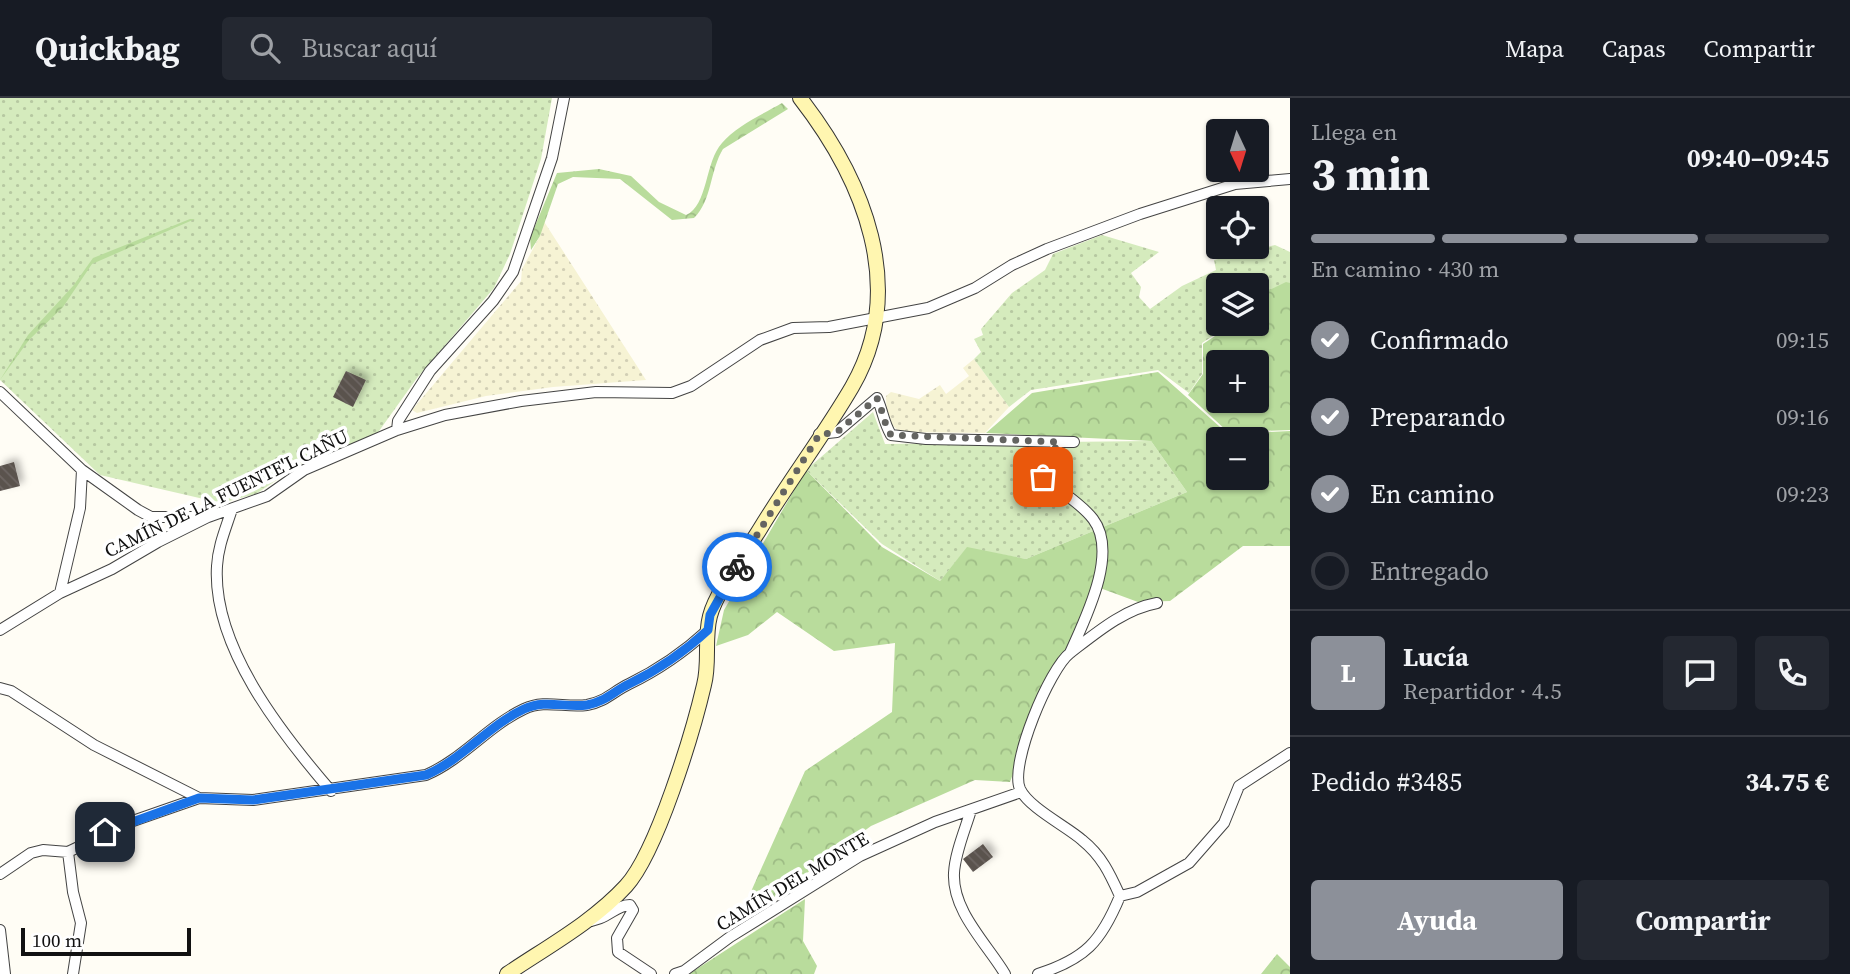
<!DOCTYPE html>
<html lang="es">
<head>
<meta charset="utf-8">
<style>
  :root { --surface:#171b24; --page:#242831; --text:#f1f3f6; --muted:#9ea1a6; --line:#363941; --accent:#8c9099 }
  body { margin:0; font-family:"Source Serif 4",serif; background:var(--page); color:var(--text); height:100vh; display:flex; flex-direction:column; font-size:26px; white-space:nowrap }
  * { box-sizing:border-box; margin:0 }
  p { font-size:23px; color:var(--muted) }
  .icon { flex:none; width:38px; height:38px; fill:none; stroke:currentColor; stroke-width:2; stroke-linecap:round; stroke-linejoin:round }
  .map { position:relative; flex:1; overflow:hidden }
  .details { display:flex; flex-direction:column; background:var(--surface); width:560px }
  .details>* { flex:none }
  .needle { width:46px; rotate:176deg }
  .fabs { position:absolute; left:1206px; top:21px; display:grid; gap:14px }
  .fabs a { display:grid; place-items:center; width:63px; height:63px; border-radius:7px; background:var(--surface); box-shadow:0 2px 5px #0004; font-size:35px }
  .scale { position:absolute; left:21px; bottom:18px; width:170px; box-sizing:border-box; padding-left:7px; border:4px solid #111; border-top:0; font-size:19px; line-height:24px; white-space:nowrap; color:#111; -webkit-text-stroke:5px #fff; paint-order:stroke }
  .pin { position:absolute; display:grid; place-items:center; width:60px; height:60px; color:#fff; margin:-30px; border-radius:14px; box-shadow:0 4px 10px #0006 }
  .courier { position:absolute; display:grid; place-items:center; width:70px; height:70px; margin:-35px; border:5px solid #1a73e8; border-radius:50%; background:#fff; color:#222; box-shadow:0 2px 9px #0007 }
  .overview em { font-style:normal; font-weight:700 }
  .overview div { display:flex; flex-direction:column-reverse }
  .overview { display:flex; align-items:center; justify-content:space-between; height:119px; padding:0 21px }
  h1 { font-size:46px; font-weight:700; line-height:52px }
  .bar { display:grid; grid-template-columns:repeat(4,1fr); gap:10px 7px; align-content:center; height:84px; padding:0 21px }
  .bar i { height:9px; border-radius:5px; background:var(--line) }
  .bar .selected { background:var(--accent) }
  .bar p { grid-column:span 4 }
  .line { display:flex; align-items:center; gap:18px; padding:0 21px; border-top:2px solid var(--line) }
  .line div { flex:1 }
  .round { display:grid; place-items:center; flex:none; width:74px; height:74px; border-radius:7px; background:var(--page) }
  ol { padding:0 21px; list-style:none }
  li { display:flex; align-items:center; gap:21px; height:77px }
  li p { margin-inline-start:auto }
  li .icon { padding:7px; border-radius:50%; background:var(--accent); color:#fff; stroke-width:4 }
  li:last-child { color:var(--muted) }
  li i { width:38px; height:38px; border:4px solid var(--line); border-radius:50% }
  .cta { display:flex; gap:14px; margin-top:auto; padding:14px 21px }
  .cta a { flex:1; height:80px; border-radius:7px; background:var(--accent); color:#fff; font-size:28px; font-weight:700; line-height:80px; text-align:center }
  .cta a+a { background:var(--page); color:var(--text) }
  header { display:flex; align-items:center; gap:42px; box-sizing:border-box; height:98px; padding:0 35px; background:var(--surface); border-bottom:2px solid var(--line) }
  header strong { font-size:33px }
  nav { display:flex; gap:38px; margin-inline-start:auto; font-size:24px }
  .search { width:490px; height:63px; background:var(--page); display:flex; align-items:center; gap:18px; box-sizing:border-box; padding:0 24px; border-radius:7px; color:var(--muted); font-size:26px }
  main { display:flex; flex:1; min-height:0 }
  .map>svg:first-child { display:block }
  .farmland { fill:url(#farmland-dots) }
  .grass { fill:url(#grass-dots) }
  .forest { fill:url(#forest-crowns); fill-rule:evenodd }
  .building { fill:url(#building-back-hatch); filter:url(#shadow) }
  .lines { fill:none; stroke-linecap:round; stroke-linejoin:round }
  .street-casing { stroke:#444; stroke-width:12 }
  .secondary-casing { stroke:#333; stroke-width:16 }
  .street { stroke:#fff; stroke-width:10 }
  .secondary { stroke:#fff6b0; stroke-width:14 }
  .done { stroke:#646461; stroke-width:7; stroke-dasharray:0 12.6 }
  .route { stroke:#1a73e8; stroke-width:9 }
  .labels { text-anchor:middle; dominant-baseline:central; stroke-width:7; stroke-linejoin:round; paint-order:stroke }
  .street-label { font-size:19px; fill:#111; stroke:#fff }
</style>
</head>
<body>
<header>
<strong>Quickbag</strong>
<div class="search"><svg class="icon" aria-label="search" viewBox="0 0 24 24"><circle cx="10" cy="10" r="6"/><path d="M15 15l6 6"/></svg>Buscar aquí</div>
<nav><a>Mapa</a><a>Capas</a><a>Compartir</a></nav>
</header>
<main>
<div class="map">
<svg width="1290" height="876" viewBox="0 0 1290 876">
  <defs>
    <pattern id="farmland-dots" width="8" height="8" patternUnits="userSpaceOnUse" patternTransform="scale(1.75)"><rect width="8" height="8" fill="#f6f3d4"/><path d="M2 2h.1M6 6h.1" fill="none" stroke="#d2cfb5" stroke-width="1.8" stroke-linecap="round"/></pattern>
    <pattern id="grass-dots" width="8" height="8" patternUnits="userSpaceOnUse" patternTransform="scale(1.75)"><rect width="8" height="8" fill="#d5ebbd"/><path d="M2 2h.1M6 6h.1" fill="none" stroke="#b6c8a1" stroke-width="1.8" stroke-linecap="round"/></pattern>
    <pattern id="forest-crowns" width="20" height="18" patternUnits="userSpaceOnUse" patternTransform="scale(1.75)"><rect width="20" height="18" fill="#b9dc9c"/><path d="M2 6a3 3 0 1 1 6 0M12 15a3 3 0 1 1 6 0" fill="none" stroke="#9ebc85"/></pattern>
    <pattern id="building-back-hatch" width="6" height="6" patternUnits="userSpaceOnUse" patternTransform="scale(1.75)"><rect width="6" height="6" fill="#5a524d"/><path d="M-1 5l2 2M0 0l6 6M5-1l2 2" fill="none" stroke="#6d6662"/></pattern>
    <filter id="shadow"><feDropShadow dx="4.5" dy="-4.5" stdDeviation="3.5" flood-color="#0004"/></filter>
  </defs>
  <rect width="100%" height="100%" fill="#fffdf5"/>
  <!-- farmland -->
  <path class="farmland" d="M543,122L646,282L553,289L486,298L417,315L412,312L521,183L522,171L540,138Z
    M974,261L1009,309L985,335L900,334L887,323L886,298L891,294L919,301L940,287L946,296L969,278L963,270Z"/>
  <!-- grass -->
  <path class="grass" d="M0,0H552L541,61L510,156L494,190L417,280L374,340L300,366L256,396L221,405L100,377L0,282Z
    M1102,137L1159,154L1131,175L1141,189L1139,199L1150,211L1182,188L1216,172L1214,162L1275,147L1290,154V185L1257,198L1256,187H1218V226H1232L1202,245V276L1189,295L1158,272L1031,292L1009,309L974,261L981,254L974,241L983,237L981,231L1012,195L1045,172L1053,156Z
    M873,314L885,346L1151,343L1187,394L1026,461L967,450L940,483L882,446L806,372Z"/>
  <!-- forest -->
  <path class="forest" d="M782,5L788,11L723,51C710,72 712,103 694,120L672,122L620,81L573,79L558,86L540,138L531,152L530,140L557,75L599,71L631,78L659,104L686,117C708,108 705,63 722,45C736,28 763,16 782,5Z
    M190,121H195L92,166L63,209L29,242L0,282L28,237L73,188L93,160Z
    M1286,184L1290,185V332L1228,334L1188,297L1203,276V246L1233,226H1256L1257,198ZM1218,264H1256V303H1218Z
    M1158,274L1228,336L1290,333V448H1243L1170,503L1138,504L1100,490L1036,613L1010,684L975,682L871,728L736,827L805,673L892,614L895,545L834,553L777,514L748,537L716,548L724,512L806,372L882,449L940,483L967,449L1026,461L1187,394L1151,343L986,335L1032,295ZM1218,341H1256V380H1218Z
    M805,801L803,843L817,868L814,876H689Z
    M1277,856L1290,869V876H1261Z"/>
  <!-- building -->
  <path class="building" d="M346,273L366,282L353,309L333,299Z
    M14,364L20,388L0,393V368Z
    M983,746L993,759L973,774L963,761Z"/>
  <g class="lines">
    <!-- street casing -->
    <g class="street-casing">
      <path id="street" d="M0,294L82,372L138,412L151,419H207
        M397,332L398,323L430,273L493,203L513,174L552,60L564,0
        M819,336L837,334L877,300C883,313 883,323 891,337L926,341L1074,344
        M1059,344L1044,369L1043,379C1059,393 1080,404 1093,421C1119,455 1085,521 1070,555
        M232,411C226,430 218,448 217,468C212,548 281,635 331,693
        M60,495L80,410L82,372
        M0,532L60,495L112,471L158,444L208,419L267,398L304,372L397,332L445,317L521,303L596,294L672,295L691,288L760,242L793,230L829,229L928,210L975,190L1012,167L1047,151L1140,116L1235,86L1290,81
        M0,590L11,593L94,647L199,700L253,702L426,677C463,661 488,628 524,611C545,601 565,610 587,607C605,604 614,593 629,586C660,571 683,555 708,532
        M971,712C965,732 955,755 954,775C952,813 987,846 1005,876
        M68,754L73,794L81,825L73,876
        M0,776L31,755L43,752L68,754L130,724L199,700
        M1120,798C1110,776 1102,758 1082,742C1066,728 1029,710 1020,691C1009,666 1050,570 1070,555C1096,535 1124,511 1157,505
        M583,824C607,823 615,807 630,807L633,812L617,840L618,854L651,876
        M0,832L5,876
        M675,876L684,873L730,839L860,758L935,724L1021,694
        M1038,876C1085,861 1101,844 1120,798L1137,794L1189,765L1224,725L1239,688L1290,655"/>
    </g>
    <!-- secondary casing -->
    <g class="secondary-casing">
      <path id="secondary" d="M507,876C547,849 593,824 626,788C657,754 693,634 704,587C710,565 704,540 710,518C716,494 746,454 760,431C789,383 824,337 852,289C909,190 863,81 800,0"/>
    </g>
    <!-- street -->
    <use href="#street" class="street"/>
    <!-- secondary -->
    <use href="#secondary" class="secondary"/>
  </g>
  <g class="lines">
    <!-- done -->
    <path class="done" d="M737,469L819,337L837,334L877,300C883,313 883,323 891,337L1059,344L1044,369L1043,379"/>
    <!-- route -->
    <path class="route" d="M105,734L199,700L253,702L426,677C463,661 488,628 524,611C545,601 565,610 587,607C605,604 614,593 629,586C660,571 683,555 708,532L710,517L737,469"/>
  </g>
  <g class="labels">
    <!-- street labels -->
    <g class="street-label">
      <text transform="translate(226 395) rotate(-26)">CAMÍN DE LA FUENTE'L CAÑU</text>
      <text transform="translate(792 783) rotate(-31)">CAMÍN DEL MONTE</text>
    </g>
  </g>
</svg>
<div class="fabs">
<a><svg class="needle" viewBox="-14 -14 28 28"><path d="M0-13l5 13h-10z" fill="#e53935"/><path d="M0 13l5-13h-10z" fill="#9ea1a6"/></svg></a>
<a><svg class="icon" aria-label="locate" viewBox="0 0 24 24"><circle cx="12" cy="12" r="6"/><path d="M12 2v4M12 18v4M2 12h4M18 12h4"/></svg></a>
<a><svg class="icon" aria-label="layers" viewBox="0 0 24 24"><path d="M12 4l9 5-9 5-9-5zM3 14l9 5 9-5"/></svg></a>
<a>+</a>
<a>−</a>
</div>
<div class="scale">100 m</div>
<div class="pin" style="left:1043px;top:379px;background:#ea580c"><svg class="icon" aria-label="bag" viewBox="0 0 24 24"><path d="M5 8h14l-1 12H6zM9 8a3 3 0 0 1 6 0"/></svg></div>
<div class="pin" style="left:105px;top:734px;background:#1f2937"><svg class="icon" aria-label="home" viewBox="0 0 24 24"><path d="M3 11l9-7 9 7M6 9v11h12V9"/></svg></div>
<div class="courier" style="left:737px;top:469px"><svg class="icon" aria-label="bike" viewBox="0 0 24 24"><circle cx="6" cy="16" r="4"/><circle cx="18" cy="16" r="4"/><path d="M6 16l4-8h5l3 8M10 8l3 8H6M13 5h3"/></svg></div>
</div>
<section class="details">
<div class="overview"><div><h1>3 min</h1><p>Llega en</p></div><em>09:40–09:45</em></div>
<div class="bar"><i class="selected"></i><i class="selected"></i><i class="selected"></i><i></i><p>En camino · 430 m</p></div>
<ol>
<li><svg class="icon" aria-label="check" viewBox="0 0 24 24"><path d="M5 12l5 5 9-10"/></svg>Confirmado<p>09:15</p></li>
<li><svg class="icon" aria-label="check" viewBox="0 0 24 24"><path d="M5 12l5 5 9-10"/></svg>Preparando<p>09:16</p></li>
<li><svg class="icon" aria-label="check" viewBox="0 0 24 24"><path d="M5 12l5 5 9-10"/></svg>En camino<p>09:23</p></li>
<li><i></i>Entregado</li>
</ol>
<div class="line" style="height:126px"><b class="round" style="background:var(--accent);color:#fff">L</b><div><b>Lucía</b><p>Repartidor · 4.5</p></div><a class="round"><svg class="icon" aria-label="chat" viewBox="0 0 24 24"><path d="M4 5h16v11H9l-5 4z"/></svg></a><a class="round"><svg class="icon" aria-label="phone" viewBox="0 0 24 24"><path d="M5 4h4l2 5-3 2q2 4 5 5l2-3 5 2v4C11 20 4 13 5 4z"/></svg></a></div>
<div class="line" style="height:91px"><div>Pedido #3485</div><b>34.75 €</b></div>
<div class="cta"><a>Ayuda</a><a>Compartir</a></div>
</section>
</main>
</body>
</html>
